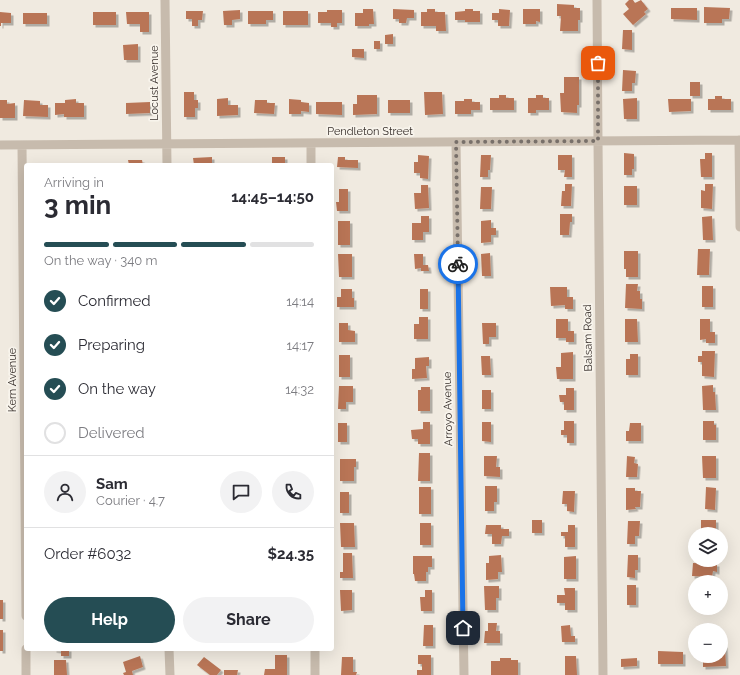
<!DOCTYPE html>
<html lang="en">
<head>
<meta charset="utf-8">
<style>
  :root { --surface:#fff; --page:#f2f2f3; --text:#2b2b33; --muted:#7c7c81; --line:#e1e1e2; --accent:#254d54 }
  body { margin:0; font-family:Raleway,sans-serif; background:var(--page); color:var(--text); height:100vh; display:flex; flex-direction:column; font-size:15px; white-space:nowrap }
  * { box-sizing:border-box; margin:0 }
  p { font-size:13px; color:var(--muted) }
  .icon { flex:none; width:22px; height:22px; fill:none; stroke:currentColor; stroke-width:2; stroke-linecap:round; stroke-linejoin:round }
  .map { position:relative; flex:1; overflow:hidden }
  .side { position:absolute; left:24px; top:163px; width:310px; height:488px; display:flex; flex-direction:column; background:var(--surface); border-radius:4px; box-shadow:0 4px 16px #0002 }
  .side>* { flex:none }
  .tools { position:absolute; left:688px; top:527px; display:grid; gap:8px }
  .tools a { display:grid; place-items:center; width:40px; height:40px; border-radius:50%; background:var(--surface); box-shadow:0 4px 16px #0002; font-size:20px }
  .pin { position:absolute; display:grid; place-items:center; width:34px; height:34px; color:#fff; margin:-17px; border-radius:8px; box-shadow:0 2px 6px #0006 }
  .courier { position:absolute; display:grid; place-items:center; width:40px; height:40px; margin:-20px; border:3px solid #1a73e8; border-radius:50%; background:#fff; color:#222; box-shadow:0 1px 5px #0007 }
  .headline em { font-style:normal; font-weight:700 }
  .headline div { display:flex; flex-direction:column-reverse }
  .headline { display:flex; align-items:center; justify-content:space-between; height:68px; padding:0 20px }
  h1 { font-size:26px; font-weight:700; line-height:30px }
  .bar { display:grid; grid-template-columns:repeat(4,1fr); gap:6px 4px; align-content:center; height:48px; padding:0 20px }
  .bar i { height:5px; border-radius:3px; background:var(--line) }
  .bar .on { background:var(--accent) }
  .bar p { grid-column:span 4 }
  .line { display:flex; align-items:center; gap:10px; padding:0 20px; border-top:1px solid var(--line) }
  .line div { flex:1 }
  .round { display:grid; place-items:center; flex:none; width:42px; height:42px; border-radius:21px; background:var(--page) }
  ol { padding:0 20px; list-style:none }
  li { display:flex; align-items:center; gap:12px; height:44px }
  li p { margin-inline-start:auto }
  li .icon { padding:4px; border-radius:50%; background:var(--accent); color:#fff; stroke-width:4 }
  li:last-child { color:var(--muted) }
  li i { width:22px; height:22px; border:2px solid var(--line); border-radius:50% }
  .primary-button { display:flex; gap:8px; margin-top:auto; padding:8px 20px }
  .primary-button a { flex:1; height:46px; border-radius:24px; background:var(--accent); color:#fff; font-size:16px; font-weight:700; line-height:46px; text-align:center }
  .primary-button a+a { background:var(--page); color:var(--text) }
  .map>svg:first-child { display:block }
  .building { fill:#b97556; filter:url(#shadow) }
  .lines { fill:none; stroke-linecap:round; stroke-linejoin:round }
  .minor { stroke:#c7bbad; stroke-width:9 }
  .done { stroke:#78706a; stroke-width:4; stroke-dasharray:0 7.2 }
  .route { stroke:#1a73e8; stroke-width:5 }
  .labels { text-anchor:middle; dominant-baseline:central; stroke-width:3.5; stroke-linejoin:round; paint-order:stroke }
  .street-label { font-size:11px; fill:#372f2b; stroke:#f8f4ec }
</style>
</head>
<body>
<div class="map">
<svg width="740" height="675" viewBox="0 0 740 675">
  <defs>
    <filter id="shadow"><feDropShadow dx="2.5" dy="2.5" stdDeviation="0" flood-color="#0004"/></filter>
  </defs>
  <rect width="100%" height="100%" fill="#f0eae0"/>
  <!-- building -->
  <path class="building" d="M629,0H633L635,3L641,0L648,9L644,12L646,14L633,25L623,14L629,9L625,4Z
    M557,4L574,5V8H580V20H578V31H560L561,16H557Z
    M704,7L730,8L729,19H722V23H704Z
    M671,8H697V20L671,19Z
    M363,9H373L374,24H369V26H355V13H363Z
    M393,9L414,10V18H407L406,23H399V19H393Z
    M427,9H435V12H445L446,31H436V26H421V12H427Z
    M465,9H473V11H480V22H465V20H455V12L465,11Z
    M499,9L510,10L509,26H498V20H492V13H499Z
    M523,9H540V22L536,21V24H523Z
    M240,10V19L232,20V25H224L223,11Z
    M327,10H342V23H337V27H331V23H318V12H327Z
    M186,11H203L202,20H198V26H192V19H186Z
    M248,11H273V20H266V24H248Z
    M283,11H308V25H283Z
    M0,12L11,13V23H1V26H0Z
    M93,12H116V25H93Z
    M126,12H149V32H140V24H127Z
    M23,13H47V24H23Z
    M623,30H632V50L622,49Z
    M393,34V44H385V35Z
    M374,41H380V49H374Z
    M138,44V60H124L123,45Z
    M352,49H364V58L352,57Z
    M623,70L636,71L635,83H632V91H622Z
    M564,77H579V105H577V113L561,112L560,93H564Z
    M690,82H700V96H690Z
    M184,92H194V100H198V108H195V117H184Z
    M424,92H442L443,114L425,115Z
    M357,95H377V114L353,115V104H357Z
    M499,95H506V98H514V110H490V98H499Z
    M536,95H543V98H549V110H536V113H528V98H536Z
    M715,96H722V99H731V110H708V99H715Z
    M228,98V105H238V115L217,116V99Z
    M637,98V119H624L623,99Z
    M76,99V103H84V117H64V114L55,115V103H65V100Z
    M289,99L301,100V102L309,103V112L301,111V114H289Z
    M464,99H472V102H480V110H471V114H455V101H464Z
    M668,99H691V111L669,112Z
    M0,100H7V104L15,103V118H0Z
    M24,100L40,101V105H48V117L23,116Z
    M255,100H267V103H275L274,114L254,113Z
    M388,100H410V113H388Z
    M150,102V113L126,114V103Z
    M316,102H342V115L316,114Z
    M624,153L634,154V169H632V175H624Z
    M705,153H712V177H701L700,159H705Z
    M418,155L429,156L428,179L420,178V173H414V162H418Z
    M481,155H491L490,170H488V177H480Z
    M558,155H572V177H564L565,170H558Z
    M212,157V165H194L193,158Z
    M272,157H285V165H272Z
    M338,157H345V160H358V168L337,167Z
    M128,160H142L143,165H129Z
    M565,184H572L571,206H561L562,191H565Z
    M705,184H713L712,209L701,208V190L705,191Z
    M421,185H428L429,208L415,209L414,193H421Z
    M624,186H637V205H624Z
    M481,187H492L491,209H480Z
    M339,189H348V211H337L336,202H339Z
    M560,214H572V222H570L569,235H560Z
    M421,216H429V232H423V240H412V223H421Z
    M712,216L713,240H703L702,217Z
    M491,220V228H496V235H491V242L481,243V221Z
    M338,221H350V245H338Z
    M698,249H710L709,275H697Z
    M624,251H638V277H626V269H624Z
    M490,253L491,276H482L481,254Z
    M338,254H352V277H339Z
    M414,254H423V265H428L429,271H421V268L415,269Z
    M626,284H638L637,291H640V299H642V309L625,308Z
    M702,286H713V307H702Z
    M550,287H567V297H573V309H565V305L551,306Z
    M341,289H352V298H354V307H337V297H341Z
    M420,289H428V309H420Z
    M419,317H428V339H414V324H419Z
    M556,319H568V331H574V342H566V338H556Z
    M625,319H637L638,342H625Z
    M700,319H710V332H715V343H706V339L700,340Z
    M339,323H348V330L355,331V342H339Z
    M482,323H496V337H489V344H483Z
    M702,351H715L714,377L702,376V362H698V356H702Z
    M573,352V379H557L556,367H561V353Z
    M630,354H638V375H626V359H630Z
    M339,355H350V377H339Z
    M481,356H490L491,375H482Z
    M429,357V366H426L427,378L412,379V369H415V358Z
    M713,385V392H715L716,410H703L702,386Z
    M339,386H353V402H346V409H338Z
    M421,387H430V411H418V390H421Z
    M566,388H574V410H564V402H560L559,395H566Z
    M482,390H491V409H482Z
    M564,421H574V443H567V435H561V430H564Z
    M703,421H714V425H716V440H703Z
    M423,422H430V444H418V439H412L411,430L423,429Z
    M482,422H491V442L482,441Z
    M338,423H347V442H338Z
    M630,423H641V441H626V431H629Z
    M419,453H430V481H418Z
    M484,456H497L496,467H500V477L484,476Z
    M627,456L635,457L634,463L638,464L637,477H626Z
    M702,456H716V478H703Z
    M340,459H356V467H354V481H340Z
    M485,486H497V502H494V511H485Z
    M419,487H431V514H419Z
    M706,487L716,488L715,510L705,509Z
    M626,488H635V491H641L640,507H635L636,509L626,510Z
    M563,491H575L574,512L567,511V504H562Z
    M340,492H349V513H340Z
    M532,520H542V533H532Z
    M701,520H716V534H705V528L701,529Z
    M628,521H640L639,536H635V544H627Z
    M340,523H354L355,547H341Z
    M420,523H431V545H420Z
    M486,525H501V529H509V536H502L501,544H492V534H485Z
    M568,525H575V547H565V536H561V532H568Z
    M343,553H352L353,578H340V572H343Z
    M501,555L502,572H498V579L486,580V563H489V556Z
    M628,555H638V570H635V578L627,577Z
    M413,556H432V567H428V572H426V581H415L414,574H413Z
    M576,556V579H564V557Z
    M693,563L717,564V572L713,571L712,577L692,576Z
    M627,585H636V605H627Z
    M484,586H499V598H496V610H485Z
    M564,588H575V610H565V603H557V595H565Z
    M340,590H352V610L341,611Z
    M425,590H432V611H421L420,597H425Z
    M0,600H3V619H0Z
    M488,623H497L496,631H500V643H484L485,631H488Z
    M424,625H433V646H423Z
    M570,625L571,636H575V642H562L561,626Z
    M0,630H3V651H0Z
    M723,645H725L726,666L703,667V656H721V650Z
    M54,649H69V656H61V651L54,650Z
    M658,651L683,652V664H658Z
    M275,655H287V675H264L265,669H275Z
    M418,655H431V675H417V670H422V664H418Z
    M140,656L143,667L132,671L133,675H124L123,673L126,672L123,662Z
    M565,656H576L577,675H565Z
    M204,657L221,670L217,675H210L197,665Z
    M342,657H353V672H357L356,675H341Z
    M500,658H511V660H518V675H491V661H500Z
    M637,658V666L621,667V659Z
    M54,660H66L67,675H54Z
    M224,670H238L237,675H224Z"/>
  <g class="lines">
    <!-- minor -->
    <path class="minor" d="M165,0L167,165
      M597,0L598,141L603,675
      M739,140L740,227
      M456,142L464,675
      M311,143V165
      M0,145L740,140
      M22,145L26,616
      M26,649V675
      M169,649L170,675
      M315,649V675"/>
  </g>
  <g class="lines">
    <!-- done -->
    <path class="done" d="M458,264L456,142L598,141V63"/>
    <!-- route -->
    <path class="route" d="M458,264L463,628"/>
  </g>
  <g class="labels">
    <!-- street labels -->
    <g class="street-label">
      <text transform="translate(154 83) rotate(-90)">Locust Avenue</text>
      <text x="370" y="131">Pendleton Street</text>
      <text transform="translate(588 338) rotate(-91)">Balsam Road</text>
      <text transform="translate(12 380) rotate(-90)">Kern Avenue</text>
      <text transform="translate(448 409) rotate(-91)">Arroyo Avenue</text>
    </g>
  </g>
</svg>
<div class="tools">
<a><svg class="icon" aria-label="layers" viewBox="0 0 24 24"><path d="M12 4l9 5-9 5-9-5zM3 14l9 5 9-5"/></svg></a>
<a>+</a>
<a>−</a>
</div>
<div class="pin" style="left:598px;top:63px;background:#ea580c"><svg class="icon" aria-label="bag" viewBox="0 0 24 24"><path d="M5 8h14l-1 12H6zM9 8a3 3 0 0 1 6 0"/></svg></div>
<div class="pin" style="left:463px;top:628px;background:#1f2937"><svg class="icon" aria-label="home" viewBox="0 0 24 24"><path d="M3 11l9-7 9 7M6 9v11h12V9"/></svg></div>
<div class="courier" style="left:458px;top:264px"><svg class="icon" aria-label="bike" viewBox="0 0 24 24"><circle cx="6" cy="16" r="4"/><circle cx="18" cy="16" r="4"/><path d="M6 16l4-8h5l3 8M10 8l3 8H6M13 5h3"/></svg></div>
<section class="side">
<div class="headline"><div><h1>3 min</h1><p>Arriving in</p></div><em>14:45–14:50</em></div>
<div class="bar"><i class="on"></i><i class="on"></i><i class="on"></i><i></i><p>On the way · 340 m</p></div>
<ol>
<li><svg class="icon" aria-label="check" viewBox="0 0 24 24"><path d="M5 12l5 5 9-10"/></svg>Confirmed<p>14:14</p></li>
<li><svg class="icon" aria-label="check" viewBox="0 0 24 24"><path d="M5 12l5 5 9-10"/></svg>Preparing<p>14:17</p></li>
<li><svg class="icon" aria-label="check" viewBox="0 0 24 24"><path d="M5 12l5 5 9-10"/></svg>On the way<p>14:32</p></li>
<li><i></i>Delivered</li>
</ol>
<div class="line" style="height:72px"><a class="round"><svg class="icon" aria-label="person" viewBox="0 0 24 24"><circle cx="12" cy="8" r="4"/><path d="M4 21q1-7 8-7t8 7"/></svg></a><div><b>Sam</b><p>Courier · 4.7</p></div><a class="round"><svg class="icon" aria-label="chat" viewBox="0 0 24 24"><path d="M4 5h16v11H9l-5 4z"/></svg></a><a class="round"><svg class="icon" aria-label="phone" viewBox="0 0 24 24"><path d="M5 4h4l2 5-3 2q2 4 5 5l2-3 5 2v4C11 20 4 13 5 4z"/></svg></a></div>
<div class="line" style="height:52px"><div>Order #6032</div><b>$24.35</b></div>
<div class="primary-button"><a>Help</a><a>Share</a></div>
</section>
</div>
</body>
</html>
